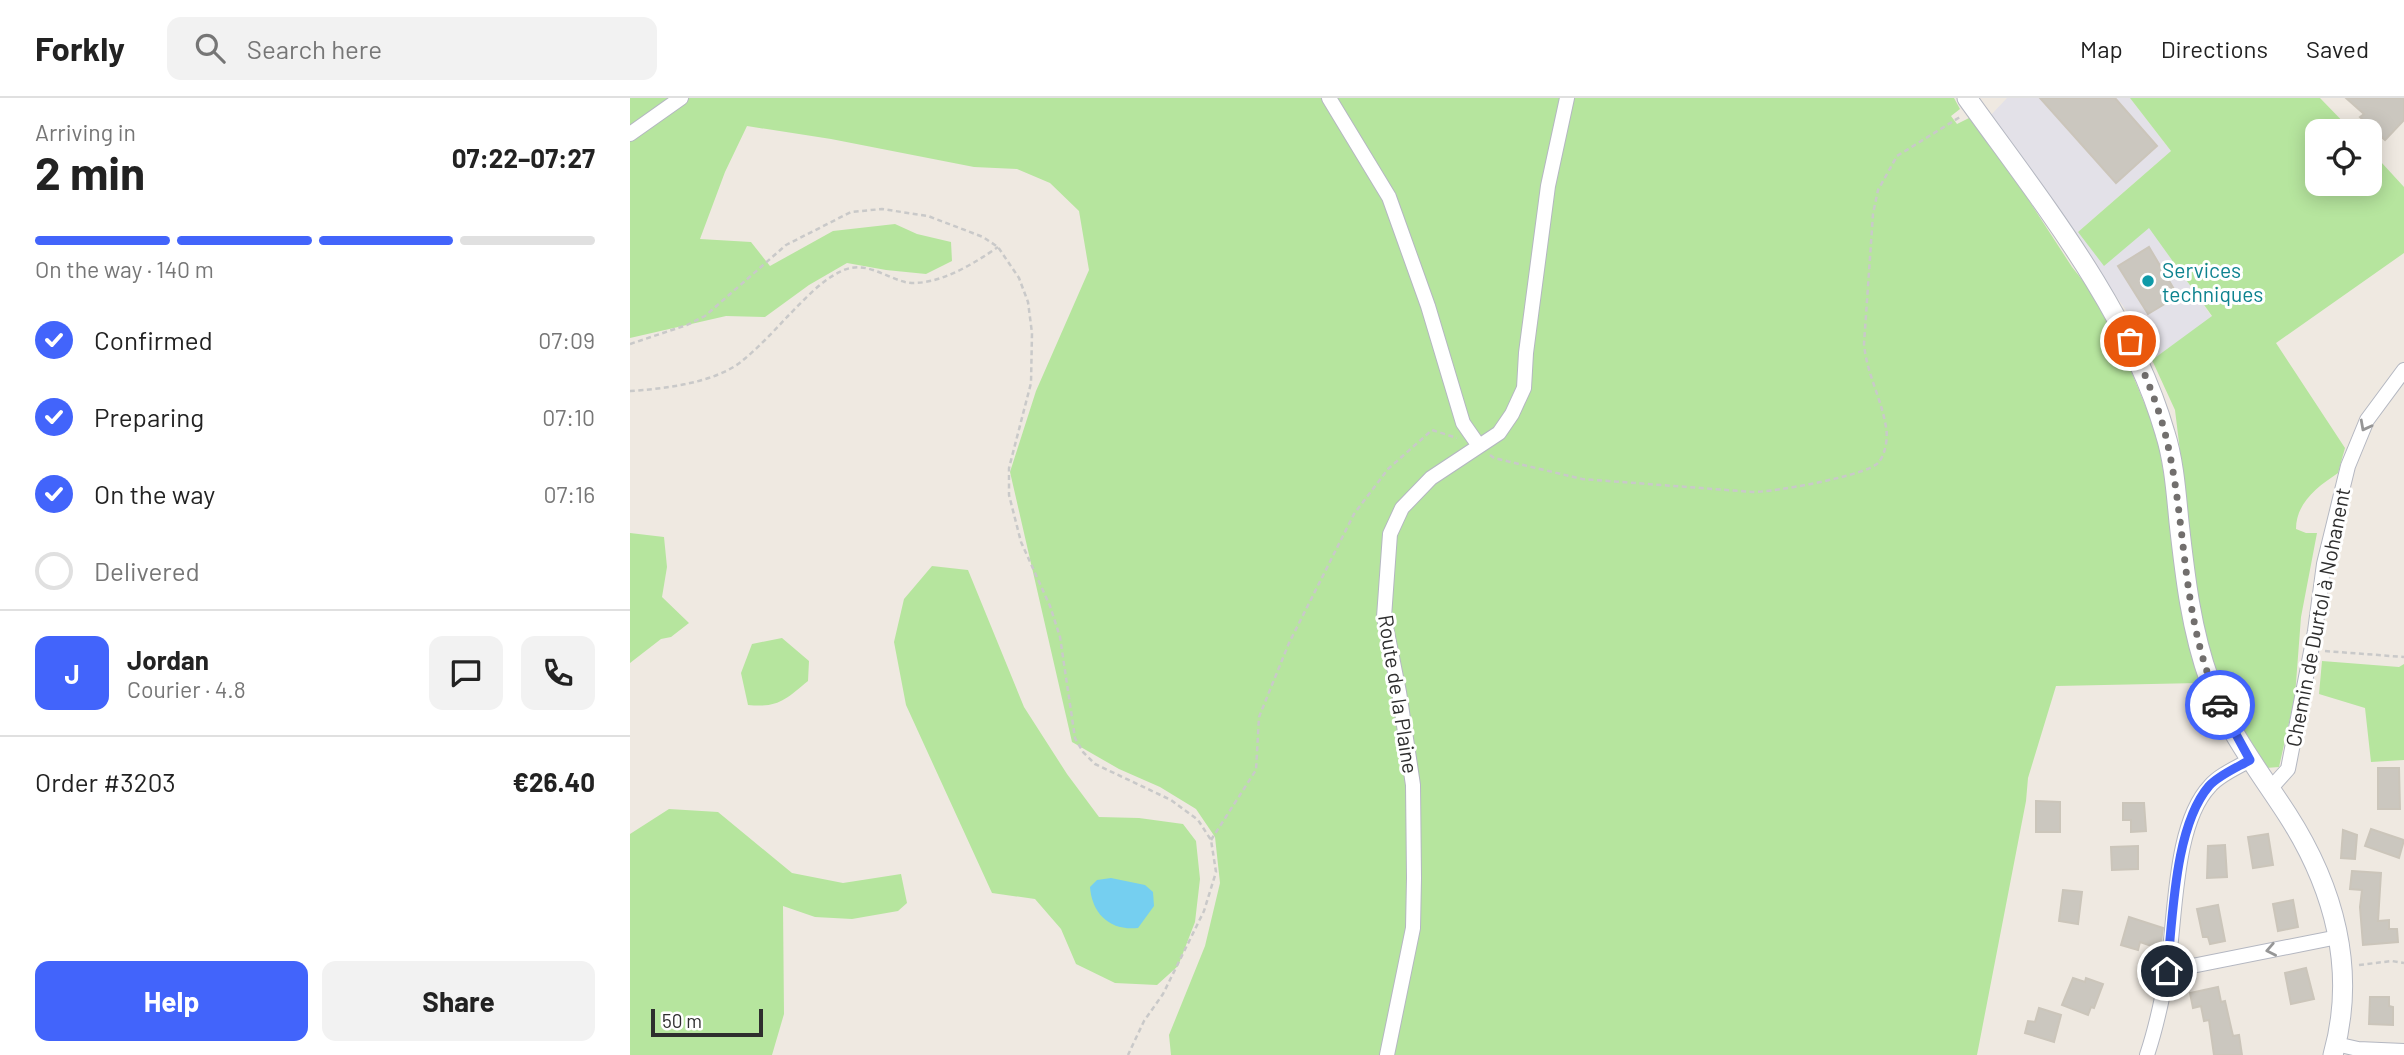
<!DOCTYPE html>
<html lang="en">
<head>
<meta charset="utf-8">
<style>
  :root { --surface:#fff; --page:#f2f2f2; --text:#222; --muted:#767676; --line:#e0e0e0; --accent:#4264fb }
  body { margin:0; font-family:Barlow,sans-serif; background:var(--page); color:var(--text); height:100vh; display:flex; flex-direction:column; font-size:26px; white-space:nowrap }
  * { box-sizing:border-box; margin:0 }
  p { font-size:23px; color:var(--muted) }
  .icon { flex:none; width:38px; height:38px; fill:none; stroke:currentColor; stroke-width:2; stroke-linecap:round; stroke-linejoin:round }
  .map { position:relative; flex:1; overflow:hidden }
  .details { display:flex; flex-direction:column; background:var(--surface); width:630px }
  .details>* { flex:none }
  .controls { position:absolute; left:1675px; top:21px; display:grid; gap:14px }
  .controls a { display:grid; place-items:center; width:77px; height:77px; border-radius:14px; background:var(--surface); box-shadow:0 4px 18px #0003; font-size:35px }
  .scale { position:absolute; left:21px; bottom:18px; width:112px; box-sizing:border-box; padding-left:7px; border:4px solid #2e2e2e; border-top:0; font-size:19px; line-height:24px; white-space:nowrap; color:#2e2e2e; -webkit-text-stroke:5px #fff; paint-order:stroke }
  .pin { position:absolute; display:grid; place-items:center; width:60px; height:60px; color:#fff; margin:-30px; border:4px solid #fff; border-radius:50%; box-shadow:0 2px 7px #0007 }
  .courier { position:absolute; display:grid; place-items:center; width:70px; height:70px; margin:-35px; border:5px solid #4264fb; border-radius:50%; background:#fff; color:#222; box-shadow:0 2px 9px #0007 }
  .headline em { font-style:normal; font-weight:700 }
  .headline div { display:flex; flex-direction:column-reverse }
  .headline { display:flex; align-items:center; justify-content:space-between; height:119px; padding:0 35px }
  h1 { font-size:46px; font-weight:700; line-height:52px }
  .bar { display:grid; grid-template-columns:repeat(4,1fr); gap:10px 7px; align-content:center; height:84px; padding:0 35px }
  .bar i { height:9px; border-radius:5px; background:var(--line) }
  .bar .current { background:var(--accent) }
  .bar p { grid-column:span 4 }
  .line { display:flex; align-items:center; gap:18px; padding:0 35px; border-top:2px solid var(--line) }
  .line div { flex:1 }
  .round { display:grid; place-items:center; flex:none; width:74px; height:74px; border-radius:14px; background:var(--page) }
  ol { padding:0 35px; list-style:none }
  li { display:flex; align-items:center; gap:21px; height:77px }
  li p { margin-inline-start:auto }
  li .icon { padding:7px; border-radius:50%; background:var(--accent); color:#fff; stroke-width:4 }
  li:last-child { color:var(--muted) }
  li i { width:38px; height:38px; border:4px solid var(--line); border-radius:50% }
  .button { display:flex; gap:14px; margin-top:auto; padding:14px 35px }
  .button a { flex:1; height:80px; border-radius:14px; background:var(--accent); color:#fff; font-size:28px; font-weight:700; line-height:80px; text-align:center }
  .button a+a { background:var(--page); color:var(--text) }
  header { display:flex; align-items:center; gap:42px; box-sizing:border-box; height:98px; padding:0 35px; background:var(--surface); border-bottom:2px solid var(--line) }
  header strong { font-size:33px }
  nav { display:flex; gap:38px; margin-inline-start:auto; font-size:24px }
  .search { width:490px; height:63px; background:var(--page); display:flex; align-items:center; gap:18px; box-sizing:border-box; padding:0 24px; border-radius:14px; color:var(--muted); font-size:26px }
  main { display:flex; flex:1; min-height:0 }
  .map>svg:first-child { display:block }
  .industrial { fill:#e3e1e8 }
  .green { fill:#b6e59e }
  .water { fill:#75cff0 }
  .building { fill:#cbc7bf; stroke:#cbc5ba; stroke-width:2 }
  .lines { fill:none; stroke-linecap:round; stroke-linejoin:round }
  .street-casing { stroke:#b4b7c1; stroke-width:16 }
  .secondary-casing { stroke:#b4b7c1; stroke-width:21 }
  .path { stroke:#c9c9c9; stroke-width:2.5; stroke-dasharray:5 3.5; stroke-linecap:butt }
  .street { stroke:#fff; stroke-width:14 }
  .secondary { stroke:#fff; stroke-width:19 }
  .oneway { stroke:#969696 }
  .done { stroke:#726f6d; stroke-width:7; stroke-dasharray:0 12.6 }
  .route { stroke:#4264fb; stroke-width:9 }
  .culture-dot { fill:#0f9aa8; stroke:#fff; stroke-width:2.5 }
  .labels { text-anchor:middle; dominant-baseline:central; stroke-width:6; stroke-linejoin:round; paint-order:stroke }
  .culture-label { font-size:21px; fill:#0d838f; stroke:#fff; text-anchor:start }
  .street-label { font-size:21px; fill:#2e2e2e; stroke:#fff }
</style>
</head>
<body>
<header>
<strong>Forkly</strong>
<div class="search"><svg class="icon" aria-label="search" viewBox="0 0 24 24"><circle cx="10" cy="10" r="6"/><path d="M15 15l6 6"/></svg>Search here</div>
<nav><a>Map</a><a>Directions</a><a>Saved</a></nav>
</header>
<main>
<section class="details">
<div class="headline"><div><h1>2 min</h1><p>Arriving in</p></div><em>07:22–07:27</em></div>
<div class="bar"><i class="current"></i><i class="current"></i><i class="current"></i><i></i><p>On the way · 140 m</p></div>
<ol>
<li><svg class="icon" aria-label="check" viewBox="0 0 24 24"><path d="M5 12l5 5 9-10"/></svg>Confirmed<p>07:09</p></li>
<li><svg class="icon" aria-label="check" viewBox="0 0 24 24"><path d="M5 12l5 5 9-10"/></svg>Preparing<p>07:10</p></li>
<li><svg class="icon" aria-label="check" viewBox="0 0 24 24"><path d="M5 12l5 5 9-10"/></svg>On the way<p>07:16</p></li>
<li><i></i>Delivered</li>
</ol>
<div class="line" style="height:126px"><b class="round" style="background:var(--accent);color:#fff">J</b><div><b>Jordan</b><p>Courier · 4.8</p></div><a class="round"><svg class="icon" aria-label="chat" viewBox="0 0 24 24"><path d="M4 5h16v11H9l-5 4z"/></svg></a><a class="round"><svg class="icon" aria-label="phone" viewBox="0 0 24 24"><path d="M5 4h4l2 5-3 2q2 4 5 5l2-3 5 2v4C11 20 4 13 5 4z"/></svg></a></div>
<div class="line" style="height:91px"><div>Order #3203</div><b>€26.40</b></div>
<div class="button"><a>Help</a><a>Share</a></div>
</section>
<div class="map">
<svg width="1774" height="957" viewBox="0 0 1774 957">
  <rect width="100%" height="100%" fill="#efe9e1"/>
  <!-- industrial -->
  <path class="industrial" d="M1377,0H1500L1541,53L1448,134L1519,129L1582,219L1522,262L1500,218L1360,18Z"/>
  <!-- green -->
  <path class="green" d="M0,0H1324L1330,11L1321,18L1327,26L1339,20L1387,84L1442,169L1476,212L1527,336L1569,585L1426,588L1398,680L1396,703L1347,957H541L539,937L575,848L590,785L585,739L566,711L530,689L489,671L442,644L380,374L406,293L459,172L449,113L420,85L387,71L344,69L201,41L117,28L95,74L70,141L121,144L140,168L203,133L265,126L287,136L321,144L322,163L296,176L256,172L217,165L179,187L135,219L96,218L0,240Z
    M1500,0H1690L1722,33H1687V86H1740V52L1774,89V155L1646,245L1715,350L1708,375C1687,389 1666,405 1666,431L1676,435H1687L1671,519L1665,598L1649,669L1636,670L1611,630L1586,579L1571,524L1545,312L1522,262L1582,218L1519,130L1474,168L1448,134L1541,53Z
    M0,435L34,439L37,469L32,499L59,525L41,539L31,541L0,565Z
    M302,468L338,472L394,609L437,676L469,719L509,720L553,726L566,743L570,781L565,824L548,868L527,887L485,885L446,866L431,831L405,801L362,795L276,607L264,544L274,501Z
    M152,540L179,563L178,583C155,602 148,610 118,607L111,575L122,546Z
    M1692,563L1769,569L1774,566V662L1741,664L1735,610L1689,596Z
    M39,711L88,714L162,775L213,785L271,776L277,805L268,813L222,821L185,819L153,808L154,916L142,957H0V736Z"/>
  <!-- water -->
  <path class="water" d="M481,780L515,787L523,794L524,808L508,830C480,833 462,816 460,789L467,782Z"/>
  <!-- building -->
  <path class="building" d="M1410,0H1485L1527,48L1486,85Z
    M1716,0H1774V22L1755,42L1730,19L1734,16Z
    M1519,149L1548,198L1518,216L1488,168Z
    M1748,670H1769L1770,711H1748Z
    M1406,703L1430,704V734H1406Z
    M1493,705H1514L1516,733L1501,734V722H1493Z
    M1741,731L1774,742L1769,760L1735,748Z
    M1713,732L1727,737L1725,761L1711,760Z
    M1638,736L1643,767L1623,770L1618,739Z
    M1595,747L1597,779L1577,780L1578,748Z
    M1508,748V771L1482,772L1481,749Z
    M1722,773L1751,775L1748,823L1759,822V831H1767L1768,844L1733,847L1730,809L1732,792L1720,791Z
    M1433,792L1452,794L1448,826L1429,823Z
    M1663,802L1668,829L1648,833L1643,806Z
    M1588,807L1595,843L1580,846L1578,839H1573L1567,811Z
    M1499,819L1533,830L1530,851L1510,844L1508,852L1491,847Z
    M1676,870L1684,901L1661,906L1655,875Z
    M1443,880L1455,884L1456,880L1473,886L1464,910L1461,909L1458,917L1432,907Z
    M1588,889L1591,904L1595,903L1603,938L1609,937L1612,957H1584L1579,922L1574,923L1571,908L1563,910L1560,895Z
    M1740,899H1759V908L1763,909V927L1739,926Z
    M1409,910L1431,917L1424,944L1395,935L1398,923L1405,924Z"/>
  <g class="lines">
    <!-- street casing -->
    <g class="street-casing">
      <path id="street" d="M699,0L759,99L798,208L833,325L849,348
        M0,36L51,0
        M1640,691L1658,671L1685,533L1694,466L1718,368L1737,322L1774,272
        M1537,873L1708,839
        M1706,946L1728,951L1774,953
        M757,957L783,830L784,780L783,687L769,594L754,519L760,436L772,410L801,380L869,335L882,316L894,290L896,255L918,88L937,0
        M1517,957C1526,930 1532,902 1537,874C1546,822 1543,727 1580,688C1589,677 1608,669 1620,662"/>
    </g>
    <!-- secondary casing -->
    <g class="secondary-casing">
      <path id="secondary" d="M1337,0C1411,103 1500,213 1535,335C1544,363 1546,394 1549,424C1555,478 1561,532 1580,584C1597,632 1629,673 1657,716C1704,789 1727,872 1703,957"/>
    </g>
    <!-- path -->
    <path class="path" d="M0,246L57,227L75,218L156,147L221,114L252,111L298,118L353,139L368,149L389,180L398,204L402,235L401,285L379,370V397L391,444L420,508L430,539L445,640L453,654L465,666L541,702L568,722L581,742L586,774L574,813L533,896L514,923L498,957
      M0,293C33,291 85,285 112,263C128,250 143,234 157,219C174,202 192,181 214,172C236,163 255,179 275,184C305,190 345,165 368,149
      M860,357L864,360L952,381L1123,394C1144,394 1235,378 1248,365C1256,356 1258,339 1256,329C1251,299 1237,277 1234,246L1243,116L1248,92L1267,58L1330,19
      M1695,553L1774,559
      M581,742L626,672L629,619L659,545L724,416L758,371L802,332L827,340
      M1729,867L1762,863L1774,865"/>
    <!-- street -->
    <use href="#street" class="street"/>
    <!-- secondary -->
    <use href="#secondary" class="secondary"/>
  </g>
  <!-- one-way arrows -->
  <defs><path id="oneway-chevron" d="M-2-3.5L2.5 0L-2 3.5" fill="none" stroke-width="1.6" stroke-linecap="round" stroke-linejoin="round" transform="scale(1.75)"/></defs>
  <g class="oneway">
    <use href="#oneway-chevron" transform="translate(1735 328) rotate(118)"/>
    <use href="#oneway-chevron" transform="translate(1641 852) rotate(169)"/>
  </g>
  <g class="lines">
    <!-- done -->
    <path class="done" d="M1500,243C1514,274 1528,306 1536,339C1558,431 1550,518 1590,607"/>
    <!-- route -->
    <path class="route" d="M1537,873C1543,821 1544,729 1579,688C1589,677 1608,669 1620,662L1590,607"/>
  </g>
  <!-- markers -->
  <circle class="culture-dot" cx="1518" cy="183" r="7"/>
  <g class="labels">
    <!-- culture labels -->
    <g class="culture-label">
      <text x="1532" y="171">Services<tspan x="1532" dy="24">techniques</tspan></text>
    </g>
    <!-- street labels -->
    <g class="street-label">
      <text transform="translate(1687 519) rotate(-79)">Chemin de Durtol à Nohanent</text>
      <text transform="translate(769 596) rotate(81)">Route de la Plaine</text>
    </g>
  </g>
</svg>
<div class="controls">
<a><svg class="icon" aria-label="locate" viewBox="0 0 24 24"><circle cx="12" cy="12" r="6"/><path d="M12 2v4M12 18v4M2 12h4M18 12h4"/></svg></a>
</div>
<div class="scale">50 m</div>
<div class="pin" style="left:1500px;top:243px;background:#ea580c"><svg class="icon" aria-label="bag" viewBox="0 0 24 24"><path d="M5 8h14l-1 12H6zM9 8a3 3 0 0 1 6 0"/></svg></div>
<div class="pin" style="left:1537px;top:873px;background:#1f2937"><svg class="icon" aria-label="home" viewBox="0 0 24 24"><path d="M3 11l9-7 9 7M6 9v11h12V9"/></svg></div>
<div class="courier" style="left:1590px;top:607px"><svg class="icon" aria-label="car" viewBox="0 0 24 24"><path d="M5 17H2v-5l4-1 3-4h7l3 4 3 1v5h-3M9 17h6M6 11h13"/><circle cx="7" cy="17" r="2"/><circle cx="17" cy="17" r="2"/></svg></div>
</div>
</main>
</body>
</html>
